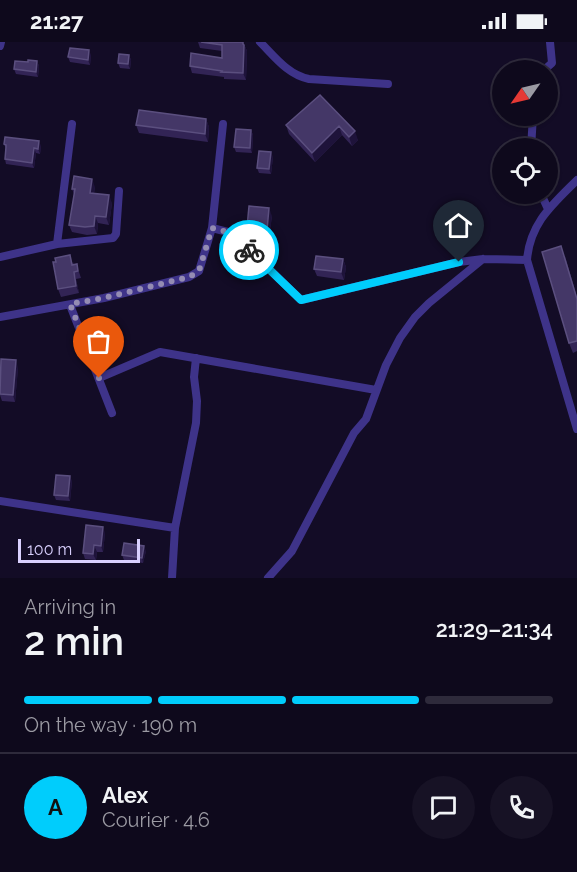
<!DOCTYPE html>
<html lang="en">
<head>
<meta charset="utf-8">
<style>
  :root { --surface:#0e091c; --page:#171225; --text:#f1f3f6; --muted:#9b9aa3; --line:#2e2a3b; --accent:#00cdfc }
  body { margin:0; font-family:Raleway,sans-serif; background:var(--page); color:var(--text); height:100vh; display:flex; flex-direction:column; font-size:22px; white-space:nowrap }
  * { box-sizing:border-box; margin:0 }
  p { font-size:20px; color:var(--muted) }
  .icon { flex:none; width:33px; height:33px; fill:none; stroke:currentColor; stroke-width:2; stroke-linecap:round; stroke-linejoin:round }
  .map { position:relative; height:536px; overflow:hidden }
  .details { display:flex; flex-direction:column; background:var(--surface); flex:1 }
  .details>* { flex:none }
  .needle { width:39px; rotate:236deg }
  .controls { position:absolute; left:492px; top:18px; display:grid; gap:12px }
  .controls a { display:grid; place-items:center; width:66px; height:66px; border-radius:50%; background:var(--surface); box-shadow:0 2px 4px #0004,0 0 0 2px var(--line); font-size:30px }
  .scale { position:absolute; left:18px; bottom:15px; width:122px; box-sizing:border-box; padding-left:6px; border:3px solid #dad1ff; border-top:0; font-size:16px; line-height:21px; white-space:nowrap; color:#dad1ff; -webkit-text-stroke:4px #130c26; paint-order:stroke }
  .pin { position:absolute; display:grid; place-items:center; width:51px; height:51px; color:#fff; margin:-62px -26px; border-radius:50% 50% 50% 0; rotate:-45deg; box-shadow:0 0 6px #0007 }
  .pin .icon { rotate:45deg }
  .courier { position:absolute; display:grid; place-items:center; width:60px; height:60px; margin:-30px; border:4px solid #00cdfc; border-radius:50%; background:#fff; color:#222; box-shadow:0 2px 8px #0007 }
  .head em { font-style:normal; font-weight:600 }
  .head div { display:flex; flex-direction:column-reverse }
  .head { display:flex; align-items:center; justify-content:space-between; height:102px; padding:0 24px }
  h1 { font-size:39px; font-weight:600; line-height:45px }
  .bar { display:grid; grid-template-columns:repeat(4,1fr); gap:9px 6px; align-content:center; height:72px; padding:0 24px }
  .bar i { height:8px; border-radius:4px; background:var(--line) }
  .bar .on { background:var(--accent) }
  .bar p { grid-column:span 4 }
  .line { display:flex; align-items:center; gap:15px; padding:0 24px; border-top:2px solid var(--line) }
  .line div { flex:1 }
  .round { display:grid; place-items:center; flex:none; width:63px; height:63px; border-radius:32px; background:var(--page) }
  .status { display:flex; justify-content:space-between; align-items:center; height:42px; padding:0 30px; background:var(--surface); direction:ltr }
  .status svg { height:16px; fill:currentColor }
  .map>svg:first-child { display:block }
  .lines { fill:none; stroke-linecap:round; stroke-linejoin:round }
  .minor { stroke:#3e3389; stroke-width:8 }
  .wall { fill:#322455 }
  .shaded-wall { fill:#1e133a }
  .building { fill:#443767; stroke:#5b4f7f; stroke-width:1.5 }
  .done { stroke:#948cb3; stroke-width:6; stroke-dasharray:0 10.8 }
  .route { stroke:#00cdfc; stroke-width:8 }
</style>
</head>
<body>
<div class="status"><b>21:27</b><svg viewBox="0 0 49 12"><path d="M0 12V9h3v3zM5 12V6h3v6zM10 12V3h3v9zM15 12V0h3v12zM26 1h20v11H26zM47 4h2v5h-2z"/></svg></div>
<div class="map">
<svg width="577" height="536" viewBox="0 0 577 536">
  <rect width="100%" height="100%" fill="#130c26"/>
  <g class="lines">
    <!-- minor -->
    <path class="minor" d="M260,0C274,14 288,33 309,37L388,42
      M0,4L1,0
      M544,28L552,21L550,0
      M531,106L533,74
      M541,152L548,167
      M212,186L223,82
      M57,202L72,82
      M0,215L57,202L113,196L116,192L119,149
      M527,218C530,181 552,163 577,138
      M70,263L112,371
      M0,275L104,256L189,235L199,229L212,186L232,191L301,258L459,220L483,217L527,218L577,387
      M99,336L160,310L376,348
      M0,459L175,486
      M172,536L175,486L196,381L197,359L194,335L196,316
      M268,536L292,509L354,391L366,377L386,323L400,296L415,275L429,261L483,217"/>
  </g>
  <!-- wall -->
  <path class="wall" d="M198,0H243L247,9L246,38L224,37V35L192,31L190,24L222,16V9L200,6Z
    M91,13L90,23L70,20L68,15Z
    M129,13L131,18L130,27L120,26L118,21Z
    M37,19L39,24L38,35L16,32L14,27L28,20Z
    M320,53L358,98L352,104L342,93L315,120L289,92L286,83Z
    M206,77L209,85L208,100L139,91L136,83Z
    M251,88L253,93L252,111L236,110L234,105Z
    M4,102L41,104L40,112L36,111L34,126L6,122L5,117L6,107Z
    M273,115L271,132L259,131L257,126Z
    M95,145L94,151L112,161L109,183L98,181L97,192L87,193L72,190L69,183L74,152L72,147Z
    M272,174L269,195L250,193L247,185Z
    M565,214L577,255V309L573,311L569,301Z
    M343,217L346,225L344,238L317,234L314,227Z
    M73,220L74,223L79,230L81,236L76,237L79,251L61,255L58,247Z
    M18,326L15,360L2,359L0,353V331Z
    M72,439L70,459L56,458L54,453Z
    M105,491L103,510H97L96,518L85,517L83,511Z
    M146,509L143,521L124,518L122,513Z"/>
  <!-- shaded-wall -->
  <path class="shaded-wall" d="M243,0L247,9L246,38L243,31Z
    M89,8L91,13L90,23L88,18Z
    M129,13L131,18L130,27L128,22Z
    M37,19L39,24L38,35L36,30Z
    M206,77L209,85L208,100L205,92Z
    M339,84L342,93L315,120L312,111Z
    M251,88L253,93L252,111L250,106Z
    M355,89L358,98L352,104L349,95Z
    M39,99L41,104L40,112L38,107Z
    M34,106L36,111L34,126L32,121Z
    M271,110L273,115L271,132L269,127Z
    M92,137L95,145L93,158L90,151Z
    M109,153L112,161L109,183L106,175Z
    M269,166L272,174L269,195L267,188Z
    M95,174L98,181L97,192L94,184Z
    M343,217L346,225L344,238L341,230Z
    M74,230L76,237L79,251L76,244Z
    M16,318L18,326L15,360L13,353Z
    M70,434L72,439L70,459L68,454Z
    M103,485L105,491L103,510L101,504Z
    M94,503L97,510L96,518L93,512Z
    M144,504L146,509L143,521L142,516Z"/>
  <!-- building -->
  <path class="building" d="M201,0H243V2L244,3L243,31L221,30L222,29L190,24L191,11L222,16V3Z
    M70,6L89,8L88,18L68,15Z
    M119,12L129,13L128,22L118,21Z
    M28,18L37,19L36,30L14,27L15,19L28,20Z
    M320,53L355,89L349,95L339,84L312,111L286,83Z
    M139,68L206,77L205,92L136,83Z
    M236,87L251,88L250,106L234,105Z
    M5,95L39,99L38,107L34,106L32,121L5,117L6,105V103L4,102Z
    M259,109L271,110L269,127L257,126Z
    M74,134L92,137L90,151L109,153L106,175L95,174L94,184L85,185L69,183L75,147H72Z
    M249,164L269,166L267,188L247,185Z
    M561,204L577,257V299L569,301L542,210Z
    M70,213L72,223L77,222L78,229L74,230L76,244L58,247L53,220H56L55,216Z
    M316,214L343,217L341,230L314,227Z
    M1,317L16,318L13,353L0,352Z
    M56,433L70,434L68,454L54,453Z
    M86,483L103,485L101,504L94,503L93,512L83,511Z
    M124,501L144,504L142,516L122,513Z"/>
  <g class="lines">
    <!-- done -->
    <path class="done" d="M99,336L70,262L104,256L189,235L199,229L212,186L232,191L249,208"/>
    <!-- route -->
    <path class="route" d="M249,208L301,258L459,220"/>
  </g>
</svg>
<div class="controls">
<a><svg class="needle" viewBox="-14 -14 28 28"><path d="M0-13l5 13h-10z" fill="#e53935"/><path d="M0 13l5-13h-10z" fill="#9b9aa3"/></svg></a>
<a><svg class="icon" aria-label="locate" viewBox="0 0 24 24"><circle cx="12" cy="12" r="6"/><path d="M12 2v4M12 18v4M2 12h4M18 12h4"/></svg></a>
</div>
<div class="scale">100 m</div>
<div class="pin" style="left:99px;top:336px;background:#ea580c"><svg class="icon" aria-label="bag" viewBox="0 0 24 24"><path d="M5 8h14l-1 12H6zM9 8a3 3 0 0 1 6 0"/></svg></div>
<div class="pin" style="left:459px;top:220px;background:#1f2937"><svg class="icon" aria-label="home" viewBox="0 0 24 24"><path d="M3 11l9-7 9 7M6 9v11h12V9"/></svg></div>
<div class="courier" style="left:249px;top:208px"><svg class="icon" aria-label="bike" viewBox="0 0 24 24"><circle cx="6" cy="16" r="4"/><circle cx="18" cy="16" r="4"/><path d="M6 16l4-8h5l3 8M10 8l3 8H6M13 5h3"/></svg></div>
</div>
<section class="details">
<div class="head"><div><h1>2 min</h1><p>Arriving in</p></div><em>21:29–21:34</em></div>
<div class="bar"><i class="on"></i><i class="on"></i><i class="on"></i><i></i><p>On the way · 190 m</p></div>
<div class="line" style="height:108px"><b class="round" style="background:var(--accent);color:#111">A</b><div><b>Alex</b><p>Courier · 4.6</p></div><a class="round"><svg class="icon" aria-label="chat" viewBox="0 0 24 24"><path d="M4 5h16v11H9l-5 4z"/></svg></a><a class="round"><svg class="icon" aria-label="phone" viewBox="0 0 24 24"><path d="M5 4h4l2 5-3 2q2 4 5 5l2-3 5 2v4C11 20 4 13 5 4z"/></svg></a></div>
</section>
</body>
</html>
